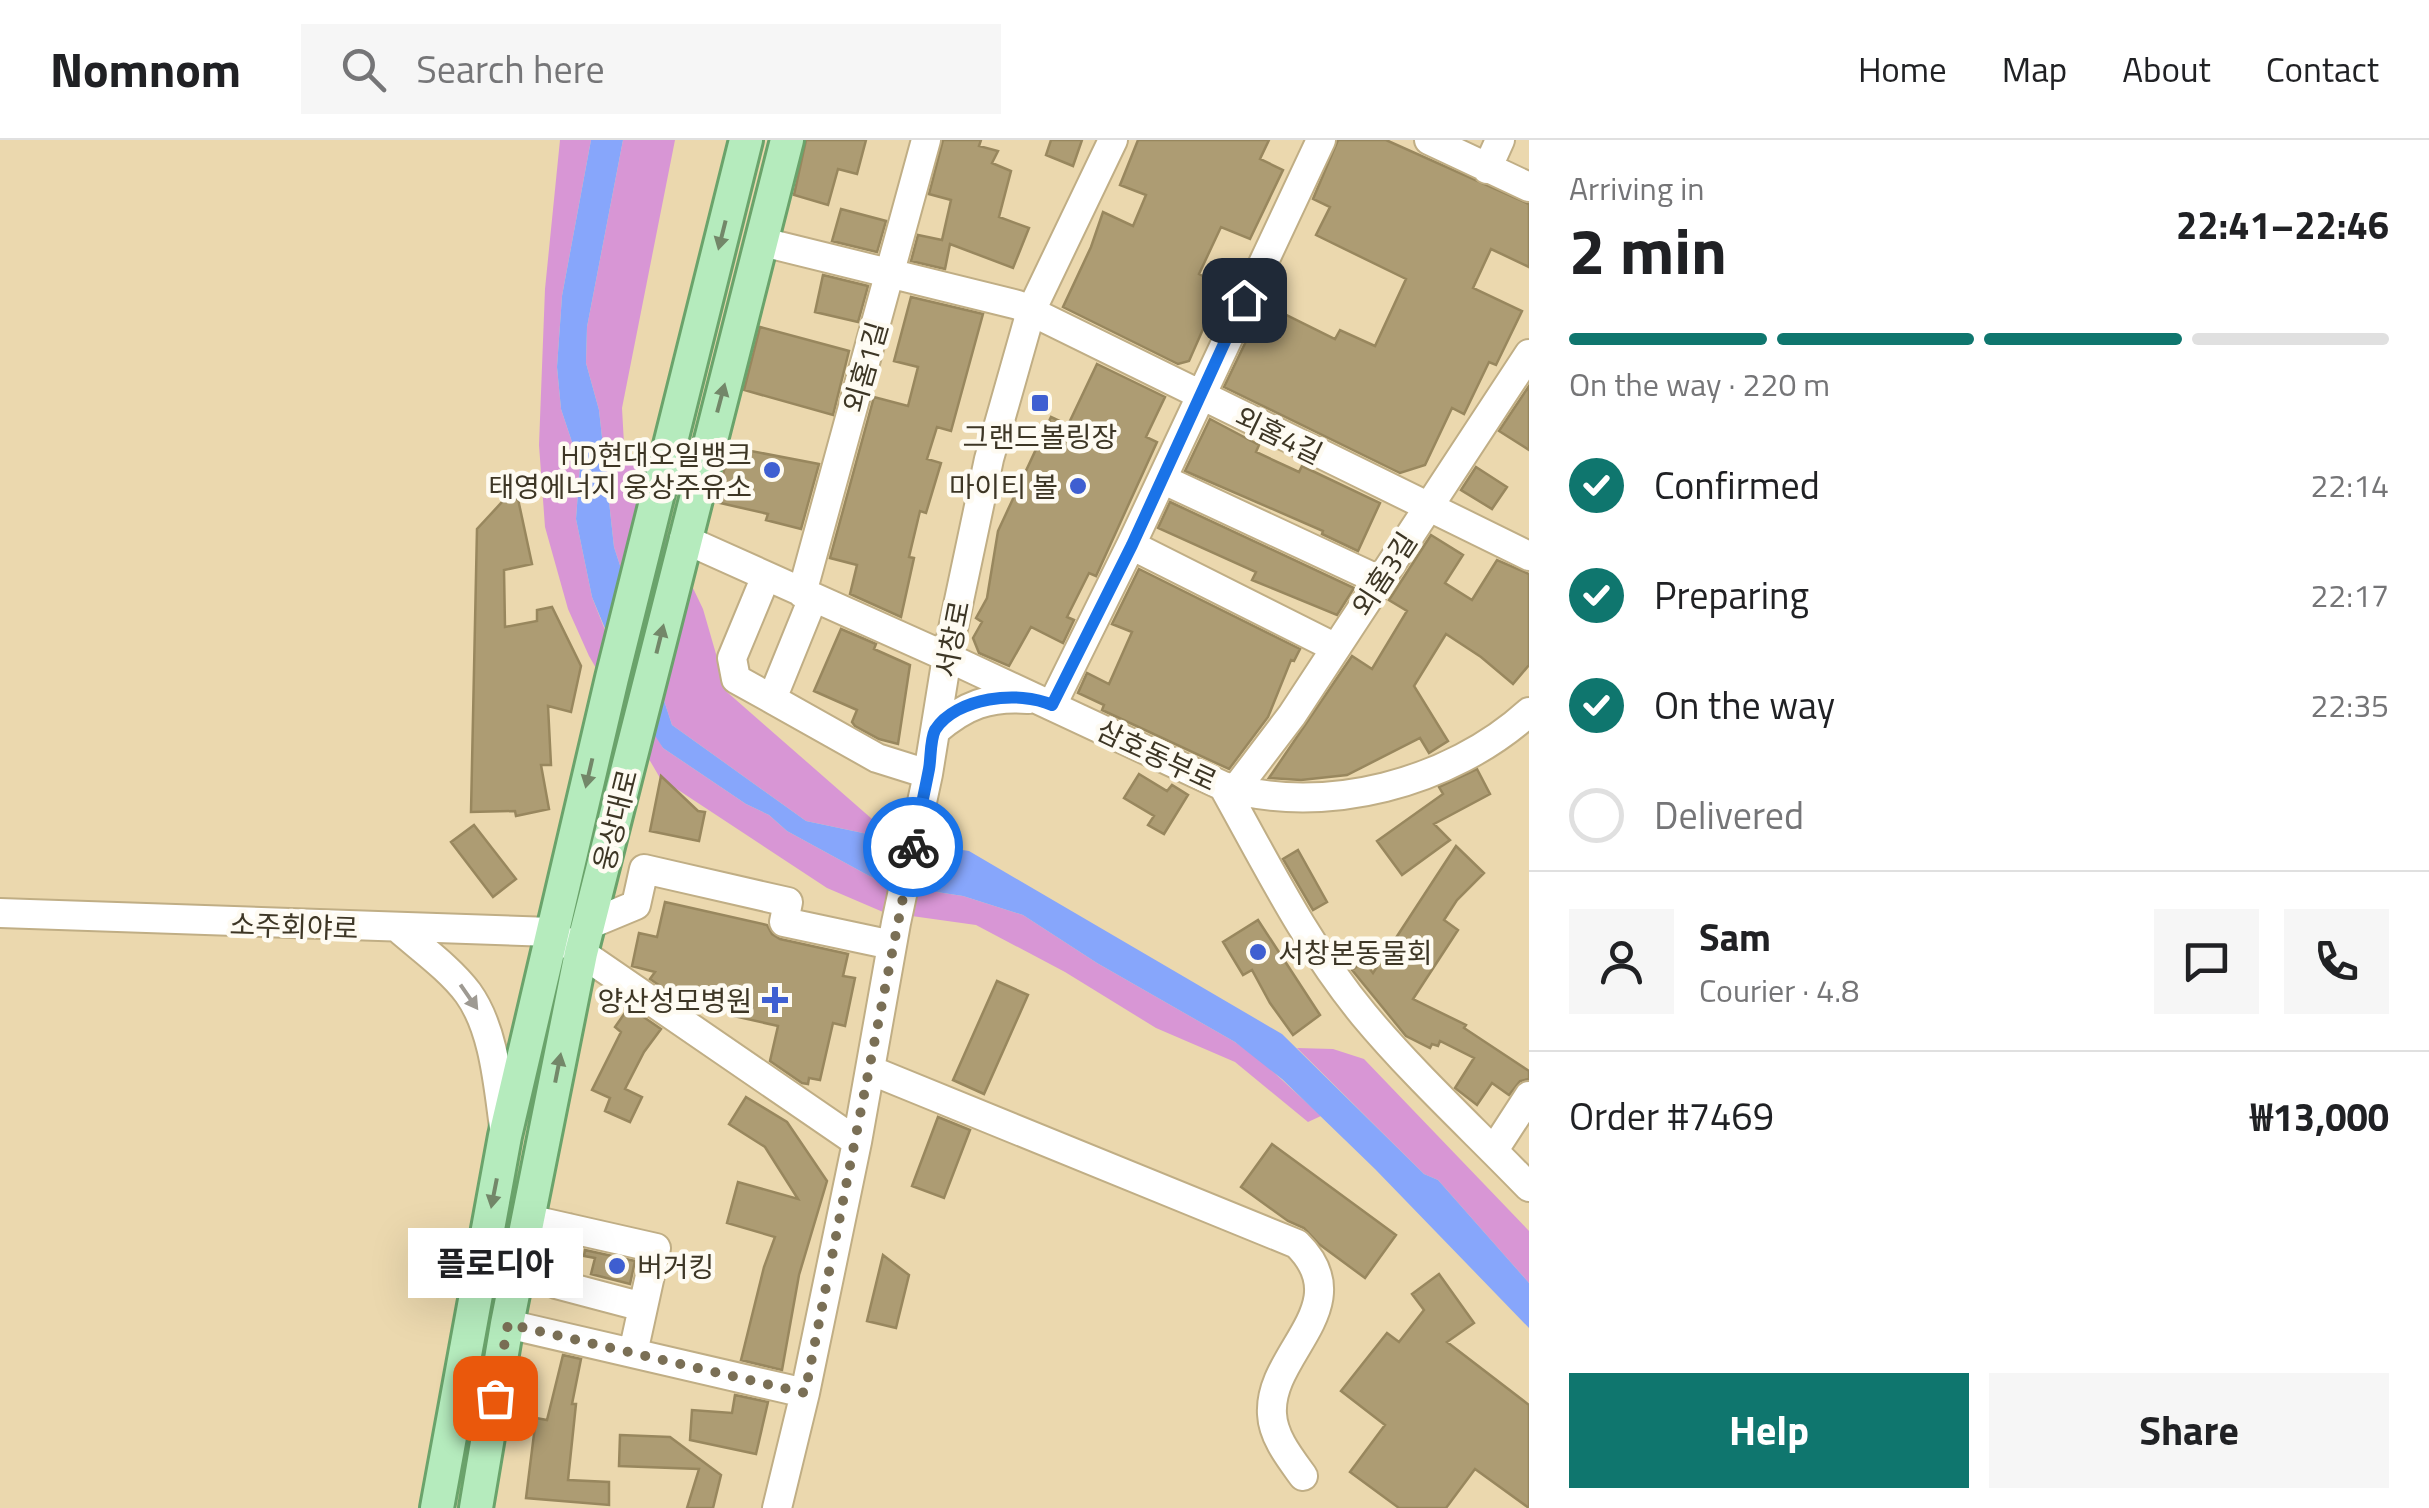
<!DOCTYPE html>
<html lang="en">
<head>
<meta charset="utf-8">
<style>
  :root { --surface:#fff; --page:#f6f6f6; --text:#202124; --muted:#757577; --line:#e0e0e0; --accent:#0f766e }
  body { margin:0; font-family:"Titillium Web","Noto Sans KR",sans-serif; background:var(--page); color:var(--text); height:100vh; display:flex; flex-direction:column; font-size:38px; white-space:nowrap }
  * { box-sizing:border-box; margin:0 }
  p { font-size:32px; color:var(--muted) }
  .icon { flex:none; width:55px; height:55px; fill:none; stroke:currentColor; stroke-width:2; stroke-linecap:round; stroke-linejoin:round }
  .map { position:relative; flex:1; overflow:hidden }
  .panel { display:flex; flex-direction:column; background:var(--surface); width:900px }
  .panel>* { flex:none }
  .pin { position:absolute; display:grid; place-items:center; width:85px; height:85px; color:#fff; margin:-42px; border-radius:20px; box-shadow:0 5px 15px #0006 }
  .courier { position:absolute; display:grid; place-items:center; width:100px; height:100px; margin:-50px; border:8px solid #1a73e8; border-radius:50%; background:#fff; color:#222; box-shadow:0 2px 12px #0007 }
  .bubble { position:absolute; height:70px; border-radius:0px; background:var(--surface); box-shadow:0 10px 40px #0002; font-size:32px; font-weight:700; line-height:70px; text-align:center }
  .overview em { font-style:normal; font-weight:700 }
  .overview div { display:flex; flex-direction:column-reverse }
  .overview { display:flex; align-items:center; justify-content:space-between; height:170px; padding:0 40px }
  h1 { font-size:65px; font-weight:700; line-height:75px }
  .bar { display:grid; grid-template-columns:repeat(4,1fr); gap:15px 10px; align-content:center; height:120px; padding:0 40px }
  .bar i { height:12px; border-radius:8px; background:var(--line) }
  .bar .selected { background:var(--accent) }
  .bar p { grid-column:span 4 }
  .line { display:flex; align-items:center; gap:25px; padding:0 40px; border-top:2px solid var(--line) }
  .line div { flex:1 }
  .round { display:grid; place-items:center; flex:none; width:105px; height:105px; border-radius:0px; background:var(--page) }
  ol { padding:0 40px; list-style:none }
  li { display:flex; align-items:center; gap:30px; height:110px }
  li p { margin-inline-start:auto }
  li .icon { padding:10px; border-radius:50%; background:var(--accent); color:#fff; stroke-width:4 }
  li:last-child { color:var(--muted) }
  li i { width:55px; height:55px; border:5px solid var(--line); border-radius:50% }
  .cta { display:flex; gap:20px; margin-top:auto; padding:20px 40px }
  .cta a { flex:1; height:115px; border-radius:0px; background:var(--accent); color:#fff; font-size:40px; font-weight:700; line-height:115px; text-align:center }
  .cta a+a { background:var(--page); color:var(--text) }
  header { display:flex; align-items:center; gap:60px; box-sizing:border-box; height:140px; padding:0 50px; background:var(--surface); border-bottom:2px solid var(--line) }
  header strong { font-size:48px }
  nav { display:flex; gap:55px; margin-inline-start:auto; font-size:35px }
  .search { width:700px; height:90px; background:var(--page); display:flex; align-items:center; gap:25px; box-sizing:border-box; padding:0 35px; border-radius:0px; color:var(--muted); font-size:38px }
  main { display:flex; flex:1; min-height:0 }
  .map>svg:first-child { display:block }
  .green { fill:#d896d5 }
  .water { fill:#87a6fb }
  .building { fill:#ad9c73; stroke:#98875e; stroke-width:2.5 }
  .lines { fill:none; stroke-linecap:round; stroke-linejoin:round }
  .minor-casing { stroke:#c0ae85; stroke-width:32 }
  .major-casing { stroke:#6aa36b; stroke-width:38 }
  .minor { stroke:#fff; stroke-width:28 }
  .major { stroke:#b5ebbd; stroke-width:32 }
  .oneway { fill:#738769 }
  .oneway2 { fill:#9e9a92 }
  .done { stroke:#7a6f55; stroke-width:10; stroke-dasharray:0 18 }
  .route { stroke:#1a73e8; stroke-width:12 }
  .poi-dot { fill:#3f5fd1; stroke:#fefbf2; stroke-width:4 }
  .labels { text-anchor:middle; dominant-baseline:central; stroke-width:9; stroke-linejoin:round; paint-order:stroke }
  .street-label { font-size:28px; fill:#3d3625; stroke:#fefbf2 }
  .poi-label { font-size:28px; fill:#3d3625; stroke:#fefbf2; text-anchor:end }
</style>
</head>
<body>
<header>
<strong>Nomnom</strong>
<div class="search"><svg class="icon" aria-label="search" viewBox="0 0 24 24"><circle cx="10" cy="10" r="6"/><path d="M15 15l6 6"/></svg>Search here</div>
<nav><a>Home</a><a>Map</a><a>About</a><a>Contact</a></nav>
</header>
<main>
<div class="map">
<svg width="1529" height="1368" viewBox="0 0 1529 1368">
  <rect width="100%" height="100%" fill="#ebd8ae"/>
  <!-- green -->
  <path class="green" d="M560,0H591L562,156L557,227L561,269L580,326L576,379L592,457L623,536L663,608L746,664L769,675L787,691L884,744L963,756L1023,775L1097,823L1235,902L1265,924L1321,976L1308,982L1235,922L1156,888L1065,832L976,785L883,772L827,748L660,638L589,516L568,469L545,387L539,305L545,149Z
    M623,0H675L622,268L624,304L703,469L727,552L896,700L806,681L672,585L614,407L599,270L586,223L587,187Z
    M1297,908L1333,909L1364,919L1529,1091V1143L1438,1040L1424,1034Z"/>
  <!-- water -->
  <path class="water" d="M591,0H623L587,187L586,223L599,270L614,407L672,585L806,681L896,700L969,711L1282,894L1424,1034L1438,1040L1529,1143V1188L1375,1029L1282,939L1235,902L1097,823L1023,775L963,756L884,744L787,691L769,675L746,664L663,608L639,571L592,457L576,379L580,326L561,269L557,227L562,156Z"/>
  <!-- building -->
  <path class="building" d="M806,0H866L857,34L838,29L828,65L794,55Z
    M943,0H981L979,6L998,11L992,23L1011,31L999,77L1029,88L1013,128L950,104L945,129L911,121L918,95L942,100L951,60L929,54Z
    M1051,0H1082L1073,26L1046,15Z
    M1138,0H1269L1260,19L1283,30L1250,99L1221,87L1199,134L1222,146L1189,221L1178,224L1063,167L1091,107L1103,72L1133,86L1146,55L1120,45Z
    M1338,0H1386L1529,64V127L1491,109L1473,148L1522,171L1496,225L1489,222L1464,274L1452,268L1425,325L1400,333L1224,247L1264,164L1335,199L1340,190L1375,206L1406,139L1316,95L1330,67L1313,59Z
    M841,69L886,81L877,112L832,101Z
    M823,135L868,146L858,182L815,172Z
    M911,157L983,174L951,291L937,287L927,319L941,323L926,373L920,371L909,417L914,418L901,477L850,454L857,425L830,418L874,257L908,266L918,227L894,221Z
    M760,187L849,211L833,275L744,250Z
    M1097,224L1165,257L1146,297L1157,302L1096,436L1089,433L1067,477L1074,480L1063,503L1031,487L1009,526L979,513L973,498L982,482L976,478L987,458L998,391L1051,277L1068,285Z
    M1529,246V310L1499,291Z
    M1210,279L1259,305L1256,312L1299,332L1302,326L1380,363L1358,411L1322,394L1323,391L1185,331Z
    M730,307L819,324L801,389L766,380L768,374L716,362Z
    M1476,327L1507,347L1492,369L1461,350Z
    M518,359L532,424L504,430L505,487L537,481V470L552,467L581,526L571,572L548,566L551,625H541L549,669L516,676L515,671L471,672L477,389L502,362Z
    M1170,362L1354,448L1337,475L1252,440L1256,432L1158,388Z
    M1431,395L1463,415L1445,443L1472,460L1497,420L1529,434V525L1513,544L1481,517L1446,494L1414,546L1448,601L1429,613L1420,598L1347,635L1301,640L1269,638L1352,516L1372,529L1407,471L1389,460Z
    M1139,429L1300,509L1294,521L1291,520L1268,577L1229,629L1102,570L1104,565L1078,553L1087,533L1109,544L1132,492L1112,484Z
    M841,489L876,504L874,509L910,525L898,604L879,599L855,586L852,582L857,570L814,551Z
    M1477,629L1490,654L1434,684L1450,700L1402,735L1377,701L1443,654L1439,647Z
    M1139,634L1167,651L1172,645L1188,655L1164,694L1148,685L1154,676L1124,658Z
    M661,636L698,671L705,672L699,701L650,691Z
    M474,685L516,739L493,757L451,702Z
    M1456,706L1484,733L1457,760L1444,780L1458,790L1413,859L1466,885L1464,888L1529,931V939L1520,941L1509,955L1492,943L1477,965L1455,948L1474,918L1440,901L1438,906L1432,904L1430,908L1406,896L1352,830L1364,821L1373,833Z
    M1298,710L1327,762L1313,770L1283,719Z
    M665,762L767,785L772,794L780,799L848,814L843,836L855,838L845,886L833,883L820,940L809,938L808,944L802,943L770,921L778,886L734,876L736,868L672,854L650,839L655,832L632,826L639,793L657,797Z
    M1258,780L1320,875L1293,895L1270,863L1252,830L1243,835L1223,802Z
    M997,841L1028,855L984,954L953,940Z
    M629,867L661,889L644,912L625,949L642,957L630,982L605,971L610,958L592,950L621,892L615,887Z
    M746,957L787,982L827,1041L799,1135L782,1230L741,1220L764,1127L775,1097L727,1083L738,1042L798,1059L765,1007L729,984Z
    M938,977L970,990L944,1058L912,1046Z
    M1272,1004L1396,1095L1365,1138L1319,1104L1304,1088L1288,1081L1241,1047Z
    M585,1110L635,1121L630,1144L591,1134L595,1118L584,1116Z
    M883,1115L909,1135L896,1188L867,1181Z
    M1439,1134L1474,1183L1447,1202L1529,1265V1368L1475,1329L1446,1368H1399L1350,1332L1385,1285L1341,1251L1387,1193L1399,1202L1424,1170L1412,1154Z
    M563,1215L581,1219L572,1264H576L568,1340L609,1342V1365L526,1358L536,1278L547,1280Z
    M735,1255L768,1262L756,1314L690,1300L692,1270L732,1273Z
    M620,1295L670,1297L721,1335L713,1368H687L699,1329L619,1326Z"/>
  <g class="lines">
    <!-- minor casing -->
    <g class="minor-casing">
      <path id="minor" d="M1429,0L1529,47
        M1487,29L1500,0
        M763,102L1018,165L1529,416
        M1162,339L1381,441
        M684,399L947,517L1223,646C1324,677 1451,643 1529,572
        M1131,405L1336,508
        M766,436L732,518L736,539L772,559
        M802,453L926,0
        M813,458L772,559L877,618L928,634
        M1052,565L1131,405L1321,0
        M935,591C965,565 989,556 1028,559
        M1223,646C1266,723 1307,806 1364,875C1414,935 1474,990 1529,1047
        M1235,650L1292,575L1529,214
        M0,773L551,792L857,1002
        M588,785L636,765L644,729L788,762L784,782L892,805
        M399,789C422,809 450,829 468,853C494,889 498,944 504,987
        M870,930L1297,1104C1360,1166 1268,1213 1272,1274C1273,1297 1290,1318 1303,1336
        M1494,1010L1529,956
        M528,1079L656,1108L633,1213
        M568,1088L556,1144L643,1167
        M507,1184L805,1253
        M777,1368L805,1253L857,1002L896,783L928,634L947,517L989,319L1031,171L1113,0"/>
    </g>
    <!-- major casing -->
    <g class="major-casing">
      <path id="major" d="M437,1368L505,996L612,538L746,0
        M476,1368L507,1184L581,813L787,0"/>
    </g>
    <!-- minor -->
    <use href="#minor" class="minor"/>
    <!-- major -->
    <use href="#major" class="major"/>
  </g>
  <!-- one-way arrows -->
  <defs><path id="oneway-solid" d="M-6-.8H1V-3.2L6.5 0L1 3.2V.8H-6Z" transform="scale(2.5)"/></defs>
  <g class="oneway">
    <use href="#oneway-solid" transform="translate(722 95) rotate(104)"/>
    <use href="#oneway-solid" transform="translate(721 258) rotate(-75)"/>
    <use href="#oneway-solid" transform="translate(660 499) rotate(-76)"/>
    <use href="#oneway-solid" transform="translate(589 633) rotate(103)"/>
    <use href="#oneway-solid" transform="translate(558 928) rotate(-79)"/>
    <use href="#oneway-solid" transform="translate(494 1053) rotate(101)"/>
  </g>
  <use class="oneway2" href="#oneway-solid" transform="translate(469 857) rotate(55)"/>
  <g class="lines">
    <!-- done -->
    <path class="done" d="M495,1258L508,1184L805,1253L913,707"/>
    <!-- route -->
    <path class="route" d="M913,707C918,681 924,655 929,629C931,619 930,600 935,590C956,557 1019,550 1052,565L1132,405L1244,160"/>
  </g>
  <!-- markers -->
  <g class="poi-dot">
    <rect x="1030" y="253" width="20" height="20" rx="5"/>
    <circle cx="772" cy="330" r="10"/>
    <circle cx="1078" cy="346" r="10"/>
    <circle cx="1258" cy="812" r="10"/>
    <path d="M770 845h10v10h10v10h-10v10h-10v-10h-10v-10h10z"/>
    <circle cx="617" cy="1126" r="10"/>
  </g>
  <g class="labels">
    <!-- street labels -->
    <g class="street-label">
      <text transform="translate(865 227) rotate(-74)">외홈1길</text>
      <text transform="translate(1279 295) rotate(26)">외홈4길</text>
      <text transform="translate(1384 434) rotate(-57)">외홈3길</text>
      <text transform="translate(952 499) rotate(-79)">서창로</text>
      <text transform="translate(1157 615) rotate(25)">삼호동부로</text>
      <text transform="translate(615 680) rotate(-76)">웅상대로</text>
      <text transform="translate(294 786) rotate(2)">소주회야로</text>
    </g>
    <!-- poi labels -->
    <g class="poi-label">
      <text x="1040" y="296" text-anchor="middle">그랜드볼링장</text>
      <text x="752" y="314">HD현대오일뱅크<tspan x="752" dy="32">태영에너지 웅상주유소</tspan></text>
      <text x="1058" y="346">마이티 볼</text>
      <text x="1278" y="812" text-anchor="start">서창본동물회</text>
      <text x="752" y="860">양산성모병원</text>
      <text x="637" y="1126" text-anchor="start">버거킹</text>
    </g>
  </g>
</svg>
<div class="pin" style="left:495px;top:1258px;background:#ea580c"><svg class="icon" aria-label="bag" viewBox="0 0 24 24"><path d="M5 8h14l-1 12H6zM9 8a3 3 0 0 1 6 0"/></svg></div>
<div class="pin" style="left:1244px;top:160px;background:#1f2937"><svg class="icon" aria-label="home" viewBox="0 0 24 24"><path d="M3 11l9-7 9 7M6 9v11h12V9"/></svg></div>
<div class="courier" style="left:913px;top:707px"><svg class="icon" aria-label="bike" viewBox="0 0 24 24"><circle cx="6" cy="16" r="4"/><circle cx="18" cy="16" r="4"/><path d="M6 16l4-8h5l3 8M10 8l3 8H6M13 5h3"/></svg></div>
<div class="bubble" style="left:408px;top:1088px;width:175px">플로디아</div>
</div>
<section class="panel">
<div class="overview"><div><h1>2 min</h1><p>Arriving in</p></div><em>22:41–22:46</em></div>
<div class="bar"><i class="selected"></i><i class="selected"></i><i class="selected"></i><i></i><p>On the way · 220 m</p></div>
<ol>
<li><svg class="icon" aria-label="check" viewBox="0 0 24 24"><path d="M5 12l5 5 9-10"/></svg>Confirmed<p>22:14</p></li>
<li><svg class="icon" aria-label="check" viewBox="0 0 24 24"><path d="M5 12l5 5 9-10"/></svg>Preparing<p>22:17</p></li>
<li><svg class="icon" aria-label="check" viewBox="0 0 24 24"><path d="M5 12l5 5 9-10"/></svg>On the way<p>22:35</p></li>
<li><i></i>Delivered</li>
</ol>
<div class="line" style="height:180px"><a class="round"><svg class="icon" aria-label="person" viewBox="0 0 24 24"><circle cx="12" cy="8" r="4"/><path d="M4 21q1-7 8-7t8 7"/></svg></a><div><b>Sam</b><p>Courier · 4.8</p></div><a class="round"><svg class="icon" aria-label="chat" viewBox="0 0 24 24"><path d="M4 5h16v11H9l-5 4z"/></svg></a><a class="round"><svg class="icon" aria-label="phone" viewBox="0 0 24 24"><path d="M5 4h4l2 5-3 2q2 4 5 5l2-3 5 2v4C11 20 4 13 5 4z"/></svg></a></div>
<div class="line" style="height:130px"><div>Order #7469</div><b>₩13,000</b></div>
<div class="cta"><a>Help</a><a>Share</a></div>
</section>
</main>
</body>
</html>
